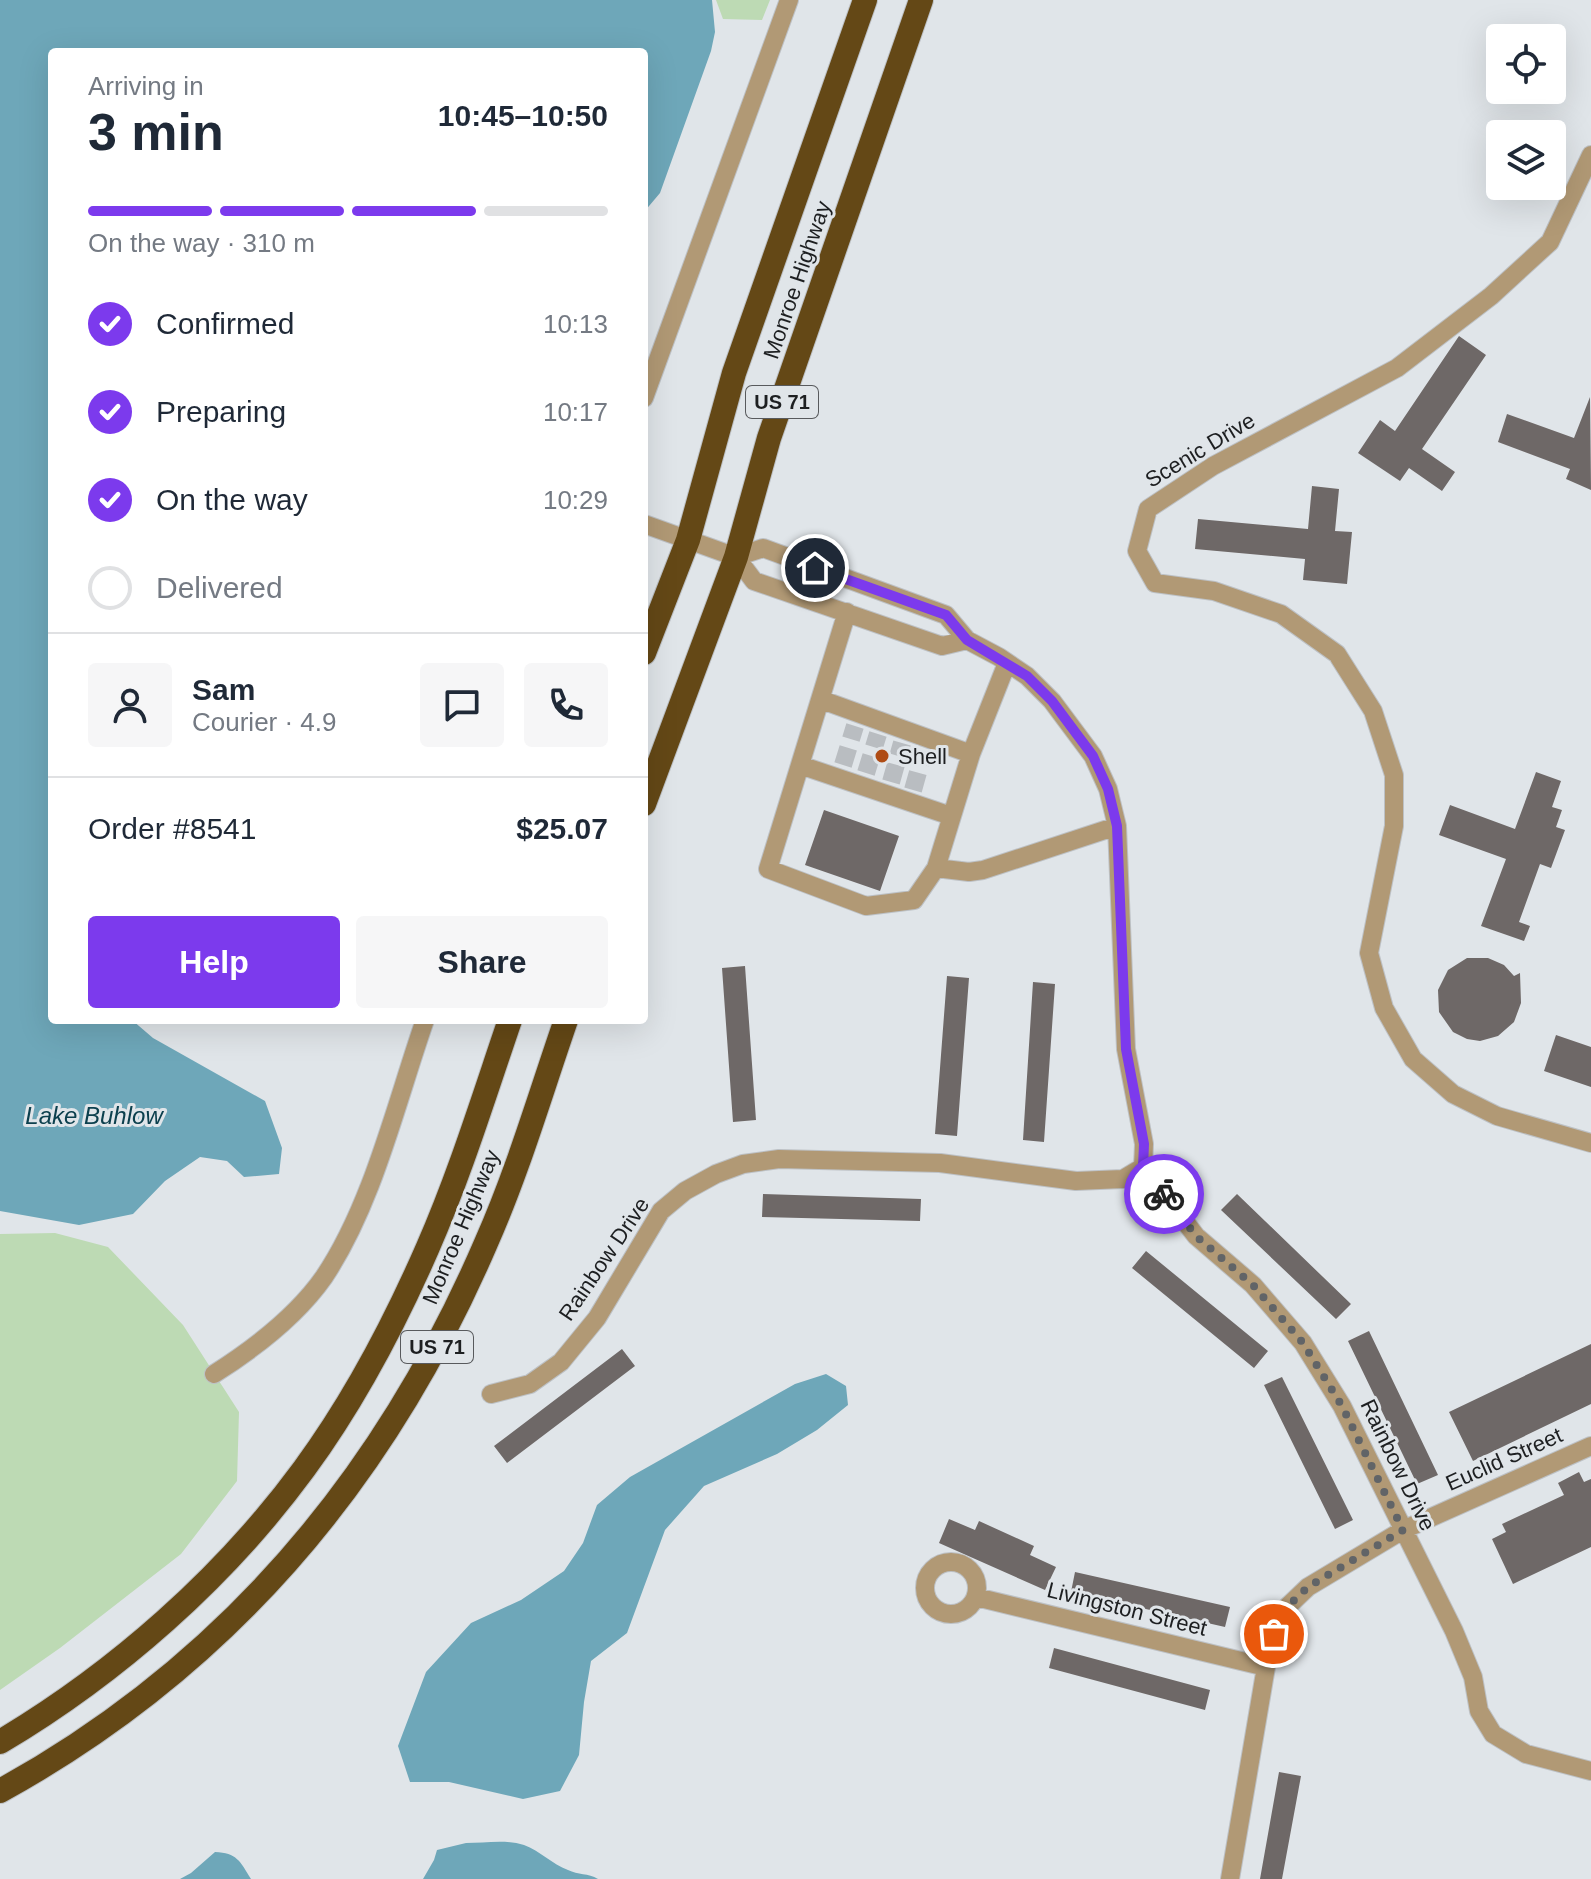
<!DOCTYPE html>
<html lang="en">
<head>
<meta charset="utf-8">
<style>
  :root { --surface:#fff; --page:#f6f6f7; --text:#1f2937; --muted:#747a83; --line:#e0e1e3; --accent:#7c3aed }
  body { margin:0; font-family:Arial,sans-serif; background:var(--page); color:var(--text); height:100vh; display:flex; flex-direction:column; font-size:30px; white-space:nowrap }
  * { box-sizing:border-box; margin:0 }
  p { font-size:26px; color:var(--muted) }
  .icon { flex:none; width:44px; height:44px; fill:none; stroke:currentColor; stroke-width:2; stroke-linecap:round; stroke-linejoin:round }
  .map { position:relative; flex:1; overflow:hidden }
  .sheet { position:absolute; left:48px; top:48px; width:600px; height:976px; display:flex; flex-direction:column; background:var(--surface); border-radius:8px; box-shadow:0 8px 32px #0002 }
  .sheet>* { flex:none }
  .controls { position:absolute; left:1486px; top:24px; display:grid; gap:16px }
  .controls a { display:grid; place-items:center; width:80px; height:80px; border-radius:8px; background:var(--surface); box-shadow:0 8px 32px #0002; font-size:40px }
  .pin { position:absolute; display:grid; place-items:center; width:68px; height:68px; color:#fff; margin:-34px; border:4px solid #fff; border-radius:50%; box-shadow:0 2px 8px #0007 }
  .courier { position:absolute; display:grid; place-items:center; width:80px; height:80px; margin:-40px; border:6px solid #7c3aed; border-radius:50%; background:#fff; color:#222; box-shadow:0 2px 10px #0007 }
  .head em { font-style:normal; font-weight:700 }
  .head div { display:flex; flex-direction:column-reverse }
  .head { display:flex; align-items:center; justify-content:space-between; height:136px; padding:0 40px }
  h1 { font-size:52px; font-weight:700; line-height:60px }
  .bar { display:grid; grid-template-columns:repeat(4,1fr); gap:12px 8px; align-content:center; height:96px; padding:0 40px }
  .bar i { height:10px; border-radius:6px; background:var(--line) }
  .bar .on { background:var(--accent) }
  .bar p { grid-column:span 4 }
  .line { display:flex; align-items:center; gap:20px; padding:0 40px; border-top:2px solid var(--line) }
  .line div { flex:1 }
  .round { display:grid; place-items:center; flex:none; width:84px; height:84px; border-radius:8px; background:var(--page) }
  ol { padding:0 40px; list-style:none }
  li { display:flex; align-items:center; gap:24px; height:88px }
  li p { margin-inline-start:auto }
  li .icon { padding:8px; border-radius:50%; background:var(--accent); color:#fff; stroke-width:4 }
  li:last-child { color:var(--muted) }
  li i { width:44px; height:44px; border:4px solid var(--line); border-radius:50% }
  .primary-button { display:flex; gap:16px; margin-top:auto; padding:16px 40px }
  .primary-button a { flex:1; height:92px; border-radius:8px; background:var(--accent); color:#fff; font-size:32px; font-weight:700; line-height:92px; text-align:center }
  .primary-button a+a { background:var(--page); color:var(--text) }
  .map>svg:first-child { display:block }
  .green { fill:#bddab4 }
  .water { fill:#6ea7b9 }
  .building { fill:#6e6867 }
  .lines { fill:none; stroke-linecap:round; stroke-linejoin:round }
  .minor-tunnel { stroke:#b9bdc1; stroke-width:18; stroke-dasharray:18 9; stroke-linecap:butt }
  .minor-casing { stroke:#bdc1c5; stroke-width:20 }
  .highway-casing { stroke:#bdc1c5; stroke-width:26 }
  .minor { stroke:#b19975; stroke-width:18 }
  .highway { stroke:#644816; stroke-width:24 }
  .done { stroke:#616467; stroke-width:8; stroke-dasharray:0 14.4 }
  .route { stroke:#7c3aed; stroke-width:10 }
  .poi-dot { fill:#af4c15; stroke:#e0e5e9; stroke-width:3 }
  .labels { text-anchor:middle; dominant-baseline:central; stroke-width:6; stroke-linejoin:round; paint-order:stroke }
  .shield { fill:#e0e5e9; stroke:#585a5d; stroke-width:2 }
  .shield-label { font-size:20px; font-weight:bold; fill:#1d1f21 }
  .street-label { font-size:22px; fill:#1d1f21; stroke:#e0e5e9 }
  .poi-label { font-size:22px; fill:#1d1f21; stroke:#e0e5e9; text-anchor:start }
  .water-label { font-size:24px; font-style:italic; fill:#0c404e; stroke:#e0e5e9 }
</style>
</head>
<body>
<div class="map">
<svg width="1591" height="1879" viewBox="0 0 1591 1879">
  <rect width="100%" height="100%" fill="#e0e5e9"/>
  <!-- green -->
  <path class="green" d="M716,0H770L762,20L723,19Z
    M55,1233L108,1247L183,1325L239,1412L237,1481L181,1554L60,1648L0,1690V1234Z"/>
  <!-- water -->
  <path class="water" d="M0,0H712L715,32L711,51L660,193L644,212V52H52V1020H132L153,1038L265,1101L282,1148L279,1174L244,1177L227,1161L200,1157L165,1181L133,1214L79,1225L0,1211Z
    M826,1374L846,1386L848,1405L817,1430L777,1454L704,1486L665,1530L627,1633L591,1661L584,1702L579,1755L560,1791L523,1799L449,1782H410L398,1746L426,1672L471,1623L521,1600L564,1571L583,1543L597,1505L630,1477L795,1384Z
    M466,1843C484,1843 507,1839 524,1845C540,1851 552,1864 568,1870C578,1875 588,1873 598,1879H423L434,1860L437,1850Z
    M215,1852C237,1853 240,1861 251,1879H180L191,1873Z"/>
  <!-- building -->
  <path class="building" d="M1459,336L1486,355L1422,449L1455,472L1442,491L1409,468L1400,481L1358,453L1380,420L1395,431Z
    M1590,397L1591,490L1566,479L1570,469L1498,442L1507,414L1574,438Z
    M1312,486L1339,489L1335,531L1352,532L1347,584L1303,580L1305,559L1195,549L1198,519L1308,529Z
    M1536,772L1561,781L1552,807L1562,810L1556,827L1565,830L1551,868L1540,864L1519,922L1530,926L1524,941L1481,926L1506,859L1439,835L1450,805L1515,829Z
    M824,810L899,836L880,891L805,865Z
    M1467,958H1488L1504,965L1514,976L1520,973L1521,1003L1514,1022L1498,1036L1480,1041L1467,1039L1453,1032L1439,1012L1438,990L1448,970Z
    M745,966L756,1120L733,1122L722,968Z
    M947,976L969,978L957,1136L935,1134Z
    M1033,982L1055,984L1044,1142L1023,1140Z
    M1556,1035L1591,1047V1087L1544,1071Z
    M763,1194L921,1199L920,1221L762,1217Z
    M1237,1194L1351,1304L1336,1319L1221,1210Z
    M1146,1251L1268,1351L1254,1368L1132,1268Z
    M1369,1331L1438,1475L1417,1484L1348,1341Z
    M1591,1344V1404L1473,1461L1449,1412Z
    M622,1349L635,1366L507,1463L494,1446Z
    M1282,1377L1353,1520L1335,1529L1264,1385Z
    M1579,1472L1584,1482L1591,1479V1547L1513,1584L1492,1539L1506,1532L1502,1524L1564,1495L1558,1483Z
    M949,1519L975,1530L979,1521L1034,1546L1030,1555L1056,1567L1045,1590L939,1543Z
    M1075,1572L1230,1607L1225,1627L1071,1592Z
    M1054,1648L1210,1690L1205,1710L1049,1668Z
    M1279,1772L1301,1776L1282,1879H1260Z"/>
  <g class="lines">
    <!-- minor-tunnel -->
    <path class="minor-tunnel" d="M843,765L855,726
      M866,773L878,734
      M891,782L902,743
      M913,790L924,751"/>
    <!-- minor casing -->
    <g class="minor-casing">
      <path id="minor" d="M1591,155L1550,242L1491,296L1397,368L1213,466L1148,509L1137,551L1155,583L1214,591L1281,614L1337,654L1373,711L1394,775V826L1369,953L1384,1008L1413,1059L1453,1094L1497,1116L1591,1143
        M644,398L789,0
        M644,524L736,557L754,581L942,646L967,640
        M736,557L763,548L946,615L967,640L999,657L1027,676L1052,701L1093,756L1108,789L1117,826L1126,1049L1144,1144L1143,1167L1196,1236L1253,1285L1303,1343L1342,1406L1454,1631L1473,1677L1479,1711L1493,1734L1526,1754L1591,1771
        M847,612L768,869L866,906L914,900L936,868L971,754L1007,663
        M822,700L971,754
        M800,765L951,816
        M936,868L969,872L983,870L1117,826
        M214,1374C255,1348 296,1317 324,1277C373,1204 396,1103 425,1020
        M491,1394L530,1384L561,1362L597,1318L661,1211L685,1191L716,1174L743,1164L779,1159L940,1163L1076,1181L1123,1179L1143,1167
        M925 1588a26 26 0 1 1 52 0a26 26 0 1 1-52 0Z
        M976,1597L1266,1667
        M1230,1879L1266,1667L1274,1634L1287,1607L1308,1587L1403,1530L1591,1446"/>
    </g>
    <!-- highway casing -->
    <g class="highway-casing">
      <path id="highway" d="M644,653L688,540L734,373L865,0
        M644,804L736,557L769,438L921,0
        M0,1742C116,1673 224,1578 304,1469C354,1401 394,1325 428,1247C460,1174 484,1096 510,1020
        M0,1791C227,1666 384,1480 486,1243C518,1171 540,1095 566,1020"/>
    </g>
    <!-- minor -->
    <use href="#minor" class="minor"/>
    <!-- highway -->
    <use href="#highway" class="highway"/>
  </g>
  <g class="lines">
    <!-- done -->
    <path class="done" d="M1164,1194L1196,1236L1253,1285L1303,1343L1342,1406L1403,1530L1308,1587L1287,1607L1274,1634"/>
    <!-- route -->
    <path class="route" d="M815,568L946,615L967,640L1027,676L1052,701L1093,756L1108,789L1117,826L1126,1049L1144,1144L1143,1167L1164,1194"/>
  </g>
  <!-- markers -->
  <circle class="poi-dot" cx="882" cy="756" r="8"/>
  <g class="labels">
    <!-- shield labels -->
    <g class="shield">
      <rect x="746" y="386" width="72" height="32" rx="6"/>
      <rect x="401" y="1331" width="72" height="32" rx="6"/>
    </g>
    <g class="shield-label">
      <text x="782" y="402">US 71</text>
      <text x="437" y="1347">US 71</text>
    </g>
    <!-- street labels -->
    <g class="street-label">
      <text transform="translate(797 280) rotate(-71)">Monroe Highway</text>
      <text transform="translate(1200 450) rotate(-31)">Scenic Drive</text>
      <text transform="translate(461 1227) rotate(-67)">Monroe Highway</text>
      <text transform="translate(604 1259) rotate(-56)">Rainbow Drive</text>
      <text transform="translate(1504 1459) rotate(-24)">Euclid Street</text>
      <text transform="translate(1398 1465) rotate(64)">Rainbow Drive</text>
      <text transform="translate(1127 1609) rotate(14)">Livingston Street</text>
    </g>
    <!-- poi labels -->
    <g class="poi-label">
      <text x="898" y="756">Shell</text>
    </g>
    <!-- water labels -->
    <g class="water-label">
      <text x="94" y="1115">Lake Buhlow</text>
    </g>
  </g>
</svg>
<div class="controls">
<a><svg class="icon" aria-label="locate" viewBox="0 0 24 24"><circle cx="12" cy="12" r="6"/><path d="M12 2v4M12 18v4M2 12h4M18 12h4"/></svg></a>
<a><svg class="icon" aria-label="layers" viewBox="0 0 24 24"><path d="M12 4l9 5-9 5-9-5zM3 14l9 5 9-5"/></svg></a>
</div>
<div class="pin" style="left:1274px;top:1634px;background:#ea580c"><svg class="icon" aria-label="bag" viewBox="0 0 24 24"><path d="M5 8h14l-1 12H6zM9 8a3 3 0 0 1 6 0"/></svg></div>
<div class="pin" style="left:815px;top:568px;background:#1f2937"><svg class="icon" aria-label="home" viewBox="0 0 24 24"><path d="M3 11l9-7 9 7M6 9v11h12V9"/></svg></div>
<div class="courier" style="left:1164px;top:1194px"><svg class="icon" aria-label="bike" viewBox="0 0 24 24"><circle cx="6" cy="16" r="4"/><circle cx="18" cy="16" r="4"/><path d="M6 16l4-8h5l3 8M10 8l3 8H6M13 5h3"/></svg></div>
<section class="sheet">
<div class="head"><div><h1>3 min</h1><p>Arriving in</p></div><em>10:45–10:50</em></div>
<div class="bar"><i class="on"></i><i class="on"></i><i class="on"></i><i></i><p>On the way · 310 m</p></div>
<ol>
<li><svg class="icon" aria-label="check" viewBox="0 0 24 24"><path d="M5 12l5 5 9-10"/></svg>Confirmed<p>10:13</p></li>
<li><svg class="icon" aria-label="check" viewBox="0 0 24 24"><path d="M5 12l5 5 9-10"/></svg>Preparing<p>10:17</p></li>
<li><svg class="icon" aria-label="check" viewBox="0 0 24 24"><path d="M5 12l5 5 9-10"/></svg>On the way<p>10:29</p></li>
<li><i></i>Delivered</li>
</ol>
<div class="line" style="height:144px"><a class="round"><svg class="icon" aria-label="person" viewBox="0 0 24 24"><circle cx="12" cy="8" r="4"/><path d="M4 21q1-7 8-7t8 7"/></svg></a><div><b>Sam</b><p>Courier · 4.9</p></div><a class="round"><svg class="icon" aria-label="chat" viewBox="0 0 24 24"><path d="M4 5h16v11H9l-5 4z"/></svg></a><a class="round"><svg class="icon" aria-label="phone" viewBox="0 0 24 24"><path d="M5 4h4l2 5-3 2q2 4 5 5l2-3 5 2v4C11 20 4 13 5 4z"/></svg></a></div>
<div class="line" style="height:104px"><div>Order #8541</div><b>$25.07</b></div>
<div class="primary-button"><a>Help</a><a>Share</a></div>
</section>
</div>
</body>
</html>
